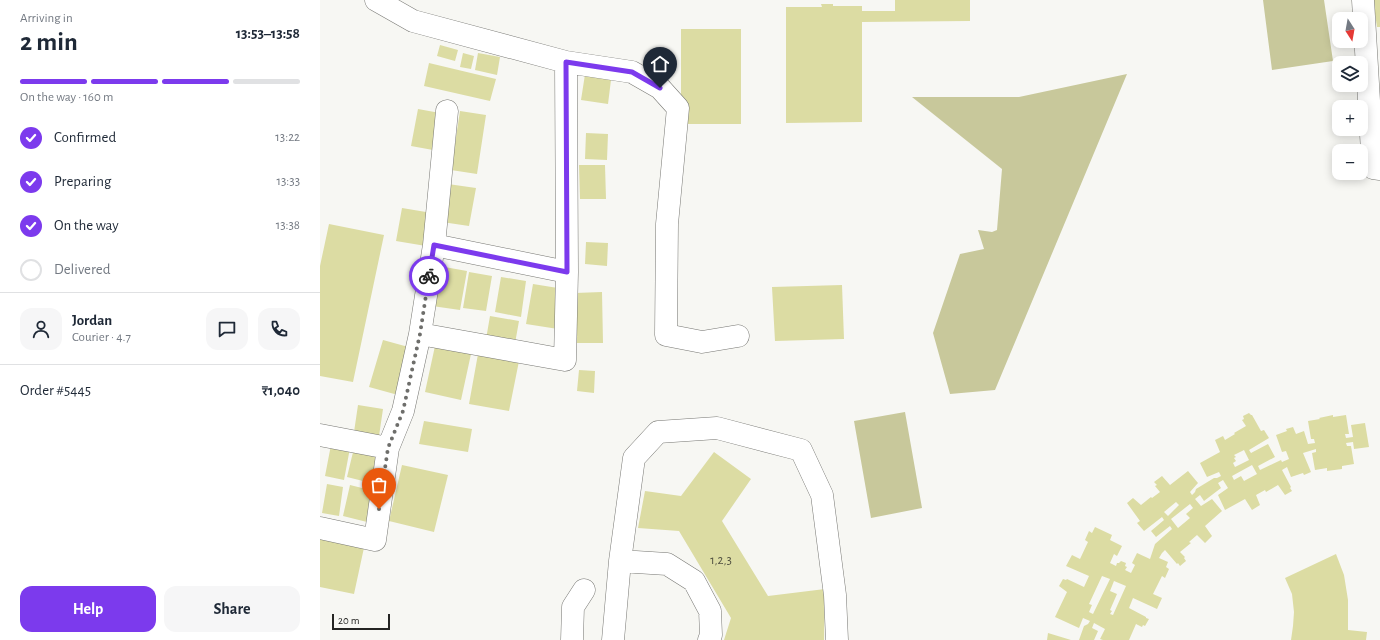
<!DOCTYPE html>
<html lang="en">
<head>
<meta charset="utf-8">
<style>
  :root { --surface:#fff; --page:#f6f6f7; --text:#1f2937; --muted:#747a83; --line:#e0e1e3; --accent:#7c3aed }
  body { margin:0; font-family:"Alegreya Sans",sans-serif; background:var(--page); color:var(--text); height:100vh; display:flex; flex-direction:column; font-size:15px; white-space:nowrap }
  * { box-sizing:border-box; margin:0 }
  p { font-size:13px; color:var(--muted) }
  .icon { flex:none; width:22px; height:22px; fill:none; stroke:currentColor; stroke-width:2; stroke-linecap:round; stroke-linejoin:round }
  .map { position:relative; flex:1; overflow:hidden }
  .details { display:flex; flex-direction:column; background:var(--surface); width:320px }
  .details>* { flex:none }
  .needle { width:26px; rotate:169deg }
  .tools { position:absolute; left:1012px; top:12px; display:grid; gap:8px }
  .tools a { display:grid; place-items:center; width:36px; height:36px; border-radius:8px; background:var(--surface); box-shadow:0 2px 10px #0003; font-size:20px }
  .scale { position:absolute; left:12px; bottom:10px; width:58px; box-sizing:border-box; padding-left:4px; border:2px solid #242422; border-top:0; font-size:11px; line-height:14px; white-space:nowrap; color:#242422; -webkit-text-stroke:3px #f7f7f3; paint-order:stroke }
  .pin { position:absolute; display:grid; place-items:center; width:34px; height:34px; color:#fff; margin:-41px -17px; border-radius:50% 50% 50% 0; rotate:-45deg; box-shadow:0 0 4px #0007 }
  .pin .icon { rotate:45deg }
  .courier { position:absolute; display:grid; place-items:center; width:40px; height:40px; margin:-20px; border:3px solid #7c3aed; border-radius:50%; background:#fff; color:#222; box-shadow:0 1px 5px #0007 }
  .headline em { font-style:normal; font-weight:700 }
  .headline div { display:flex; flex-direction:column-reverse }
  .headline { display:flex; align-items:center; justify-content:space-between; height:68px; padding:0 20px }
  h1 { font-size:26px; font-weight:700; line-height:30px }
  .bar { display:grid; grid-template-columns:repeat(4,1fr); gap:6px 4px; align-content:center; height:48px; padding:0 20px }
  .bar i { height:5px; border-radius:3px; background:var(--line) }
  .bar .selected { background:var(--accent) }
  .bar p { grid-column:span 4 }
  .line { display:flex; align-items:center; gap:10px; padding:0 20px; border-top:1px solid var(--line) }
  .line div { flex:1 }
  .round { display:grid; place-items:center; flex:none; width:42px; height:42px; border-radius:12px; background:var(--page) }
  ol { padding:0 20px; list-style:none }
  li { display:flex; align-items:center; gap:12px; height:44px }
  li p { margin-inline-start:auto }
  li .icon { padding:4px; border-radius:50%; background:var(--accent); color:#fff; stroke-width:4 }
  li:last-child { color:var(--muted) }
  li i { width:22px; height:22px; border:2px solid var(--line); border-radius:50% }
  .action { display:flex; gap:8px; margin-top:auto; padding:8px 20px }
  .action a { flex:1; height:46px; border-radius:12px; background:var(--accent); color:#fff; font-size:16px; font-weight:700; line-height:46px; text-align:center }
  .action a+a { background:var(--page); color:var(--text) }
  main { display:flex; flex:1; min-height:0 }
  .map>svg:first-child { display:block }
  .green { fill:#c8c89b }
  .building { fill:#dcdca3; fill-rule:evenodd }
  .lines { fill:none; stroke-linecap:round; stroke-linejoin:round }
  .street-casing { stroke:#777773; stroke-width:23 }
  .street { stroke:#fff; stroke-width:22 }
  .done { stroke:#6e6e6b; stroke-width:4; stroke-dasharray:0 7.2 }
  .route { stroke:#7c3aed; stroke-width:5 }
  .labels { text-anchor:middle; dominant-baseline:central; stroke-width:4; stroke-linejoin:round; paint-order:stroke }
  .number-label { font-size:13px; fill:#525242 }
</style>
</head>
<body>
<main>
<section class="details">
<div class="headline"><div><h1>2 min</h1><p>Arriving in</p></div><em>13:53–13:58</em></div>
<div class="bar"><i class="selected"></i><i class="selected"></i><i class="selected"></i><i></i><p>On the way · 160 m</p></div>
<ol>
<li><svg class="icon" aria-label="check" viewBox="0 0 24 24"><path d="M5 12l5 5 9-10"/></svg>Confirmed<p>13:22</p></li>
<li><svg class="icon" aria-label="check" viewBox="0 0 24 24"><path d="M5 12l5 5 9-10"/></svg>Preparing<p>13:33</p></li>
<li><svg class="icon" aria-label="check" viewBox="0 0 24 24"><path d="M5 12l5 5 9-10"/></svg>On the way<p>13:38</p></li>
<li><i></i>Delivered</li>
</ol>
<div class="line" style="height:72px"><a class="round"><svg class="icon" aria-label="person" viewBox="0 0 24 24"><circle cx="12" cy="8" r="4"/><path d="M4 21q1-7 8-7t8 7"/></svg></a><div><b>Jordan</b><p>Courier · 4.7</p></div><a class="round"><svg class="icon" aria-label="chat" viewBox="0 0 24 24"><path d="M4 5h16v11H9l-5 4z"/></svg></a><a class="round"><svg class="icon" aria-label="phone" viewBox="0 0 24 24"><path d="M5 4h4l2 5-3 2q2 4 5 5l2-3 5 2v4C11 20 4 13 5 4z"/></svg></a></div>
<div class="line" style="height:52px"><div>Order #5445</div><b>₹1,040</b></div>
<div class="action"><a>Help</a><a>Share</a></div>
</section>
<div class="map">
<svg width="1060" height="640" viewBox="0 0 1060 640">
  <rect width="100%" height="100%" fill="#f7f7f3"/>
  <!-- green -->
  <path class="green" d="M943,0H1004L1013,61L952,70Z
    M807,74L675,390L630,394L613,333L640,254L664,249L658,230L672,232L677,230L682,169L592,97H699Z
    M585,412L602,508L551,518L534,421Z"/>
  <!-- building -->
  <path class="building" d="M575,0H650V21L542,22V122L466,123V7H502L501,4H513V6H542V11H575Z
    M1053,0H1060V27H1057Z
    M361,29H421V124H361Z
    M120,45L138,50L135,61L117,56Z
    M143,53L154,56L151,69L140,67Z
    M158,53L180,57L177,75L155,70Z
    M109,63L176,79L170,101L104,86Z
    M266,68L292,72L288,104L261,100Z
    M98,109L120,113L113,150L91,146Z
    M140,111L166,115L157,174L131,170Z
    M266,133L288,134L287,160L265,159Z
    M259,165H285L286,199H260Z
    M128,184L156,188L149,226L122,222Z
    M82,208L112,213L106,246L76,241Z
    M9,224L64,235L33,382L0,376V266Z
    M266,242L288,243L287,266L265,264Z
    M119,266L147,271L140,310L112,306Z
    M149,272L172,276L166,311L143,308Z
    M181,277L206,281L201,317L175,312Z
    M213,284L244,289L238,329L206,324Z
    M522,285L524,339L455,341L452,287Z
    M282,292L283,343H256L255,293Z
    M170,316L199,321L194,349L165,345Z
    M63,340L92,348L78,395L49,387Z
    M115,346L151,354L141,400L105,392Z
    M158,354L199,361L189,411L149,404Z
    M259,370L275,371L274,393L257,391Z
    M38,405L63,409L59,436L34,432Z
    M929,413L931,415H932L941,431L944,430L949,438L929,450L931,453L948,444L955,457L938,466L940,470L961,460L962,462L969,459L966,451L962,452L956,435L967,431L966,429L973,427L976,434L984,431L988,444L995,443L994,439H991L988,421L1000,419L999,418L1013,415V417L1026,415L1029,434H1025L1026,438L1033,437L1031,425L1045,423L1049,447L1034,449L1033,442L1026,443L1027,446H1031L1034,464L1022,466V469L1007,471V468L995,470L992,453L996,452V449L983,453L991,472L984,475L983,473L971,477L967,467L962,470L971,487L970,488L972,491L965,495L958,485L946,492L945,490L936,495L940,505L932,510L925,499L905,510L898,495L908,488L903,480L898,483L901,488L884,501L880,495L875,499L881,506L892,499L902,511L885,526L892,536L885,543L877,535L869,542L871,543L860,552L865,557L864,558L866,561L860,566L858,563L857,564L845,550L842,553L839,558L848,562L846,567L849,569L845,578L842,576L833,594L842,598L837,609L813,598L809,608L826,617V618L829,619L825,626L823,625L822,627L816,624L809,640H783L780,639L785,629L774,623L772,628L778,631L774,640H759L764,626L768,624L770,621L763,618L759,628L735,617L747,592L739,586L743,579L746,580L747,579L764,587L769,576L746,566L752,555L760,559L768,542L765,540L769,531L772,533L775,527L792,535L790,540L802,546L797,556L794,554L790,563L796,566L797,563H799L801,561L806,563L805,566L807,567L805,570L811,573L815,565L812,563L817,553L830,559L835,544L852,529L850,526L836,537L831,531L844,520L842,517L824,531L817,523L820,521L807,503L813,498L821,505L831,497L832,498L840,492L835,486L837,485L834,482L842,476L850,485L868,471L878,483L870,492L872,495L875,492L876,489L894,478H897L901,476L899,472L887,477L880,463L900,452L895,440L903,436L905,440L915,434L914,433L926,426L922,420L924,419L923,416ZM924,450L929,460L915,467L913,463L916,461L914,458L916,457L914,455ZM932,465L937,474L924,481L921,476L914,480L912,476ZM856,502L859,505L848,516L844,512ZM870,504L873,508L866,514L870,518L858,528L851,519ZM782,576L790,579L773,614L769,612L772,605L769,604ZM794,581L806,586L793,615L790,614L792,611L790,610L797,594L790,591Z
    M104,421L152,429L148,452L99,444Z
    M11,445L30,448L24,480L5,476Z
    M34,448L58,454L51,483L27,477Z
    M394,452L431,479L402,521L448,596L505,589L504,640H404L411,618L359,531L318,528L325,491L361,496Z
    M82,465L128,475L114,532L69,521Z
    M7,484L23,487L19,516L2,513Z
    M30,485L54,491L47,522L23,516Z
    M0,534L45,543L34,594L0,587Z
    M1016,554L1024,575L1028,600V630L1047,632L1046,640H971L973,626L974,612L972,594L965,578Z
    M728,633L751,640H727Z"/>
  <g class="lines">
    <!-- street casing -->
    <g class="street-casing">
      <path id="street" d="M56,0L93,21L246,62L247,272L245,360L100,334
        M1043,0L1053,168L1060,169
        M246,62L312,72L340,88L358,108L347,224L346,335L382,342L418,336
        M114,245L247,272
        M0,435L68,448
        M0,528L55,540L68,448L83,411L100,334L114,245L127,111
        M300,561L347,564L374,581L390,611L391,635L389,640
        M252,640L253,607L264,590
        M293,640L300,561L314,458L338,432L397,428L481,450L502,495L515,595L517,640"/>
    </g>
    <!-- street -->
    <use href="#street" class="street"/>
  </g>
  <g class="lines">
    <!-- done -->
    <path class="done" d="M59,509L68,448L83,411L100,334L109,276"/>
    <!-- route -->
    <path class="route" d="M109,276L114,245L247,272L246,62L312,72L340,88"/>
  </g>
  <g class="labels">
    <!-- number labels -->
    <g class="number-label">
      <text x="401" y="560">1,2,3</text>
    </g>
  </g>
</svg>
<div class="tools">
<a><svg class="needle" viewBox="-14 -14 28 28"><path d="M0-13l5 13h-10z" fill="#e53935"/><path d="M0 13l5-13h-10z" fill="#747a83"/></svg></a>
<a><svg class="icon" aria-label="layers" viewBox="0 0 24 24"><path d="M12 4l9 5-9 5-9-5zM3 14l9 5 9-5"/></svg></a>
<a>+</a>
<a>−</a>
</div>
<div class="scale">20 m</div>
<div class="pin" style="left:59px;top:509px;background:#ea580c"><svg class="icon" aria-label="bag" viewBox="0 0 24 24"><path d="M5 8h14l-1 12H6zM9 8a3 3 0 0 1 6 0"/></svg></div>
<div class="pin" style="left:340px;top:88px;background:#1f2937"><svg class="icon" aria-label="home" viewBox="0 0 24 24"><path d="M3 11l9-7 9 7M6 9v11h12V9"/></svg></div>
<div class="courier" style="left:109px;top:276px"><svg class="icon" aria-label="bike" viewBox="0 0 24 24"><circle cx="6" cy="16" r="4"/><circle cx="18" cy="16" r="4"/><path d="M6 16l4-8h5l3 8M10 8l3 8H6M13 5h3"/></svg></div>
</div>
</main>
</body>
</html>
